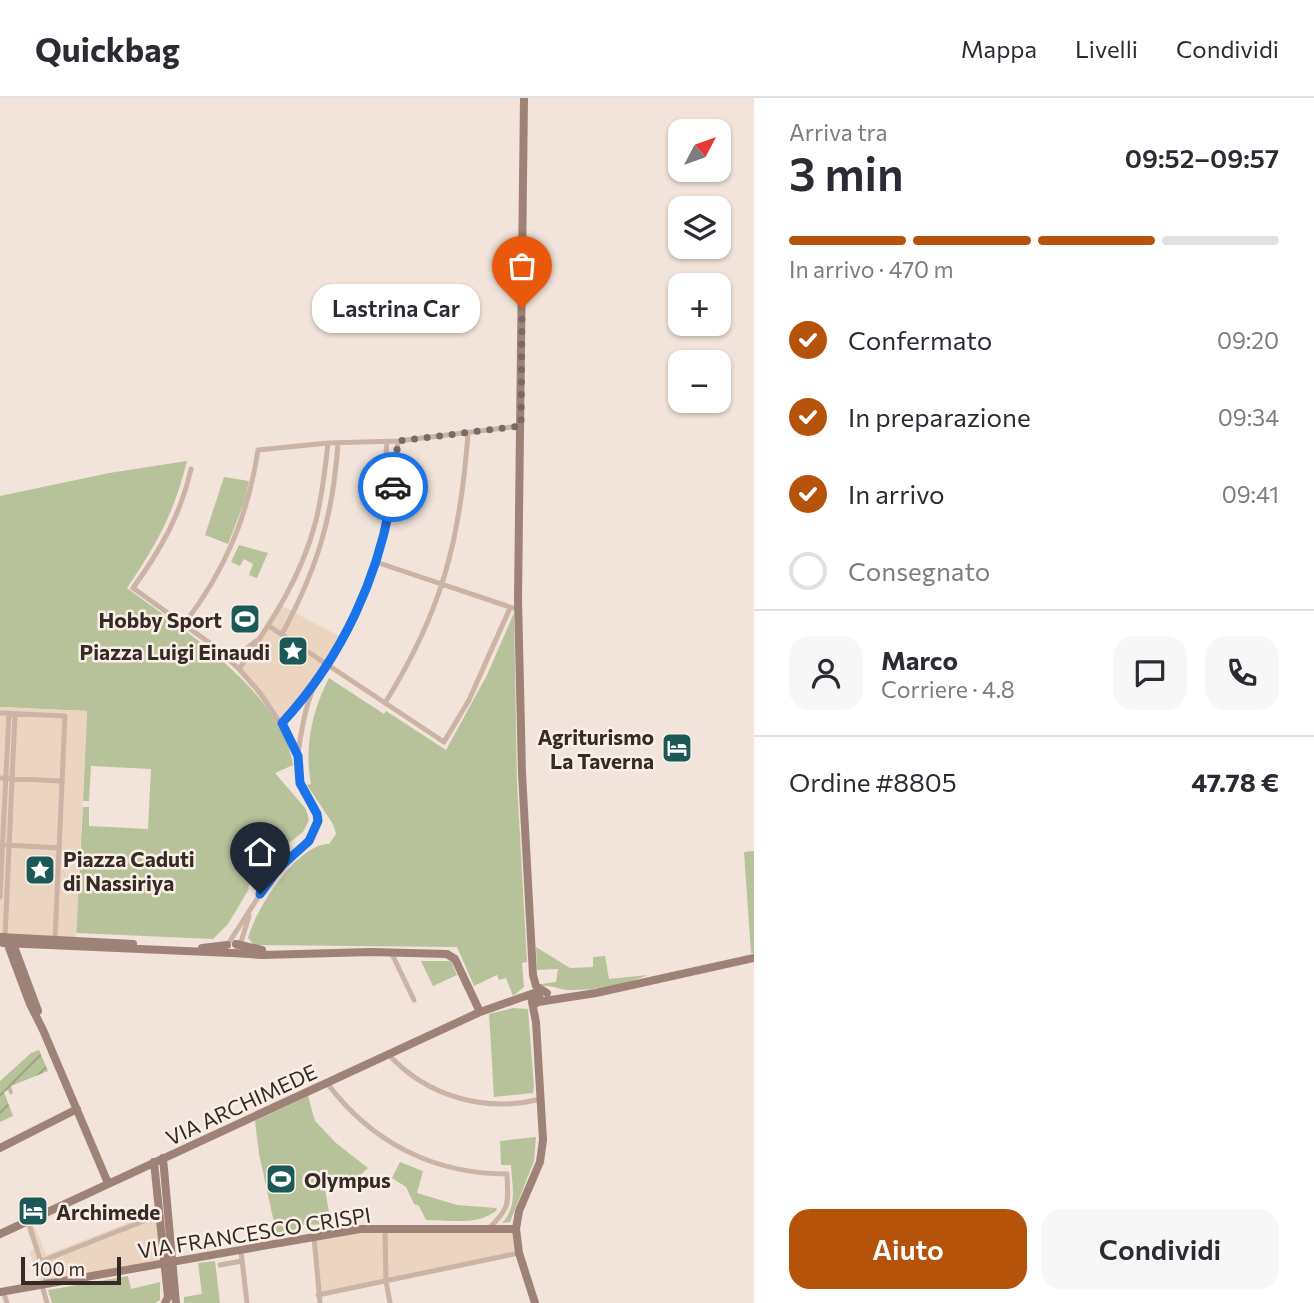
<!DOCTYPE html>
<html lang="it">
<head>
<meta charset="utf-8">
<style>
  :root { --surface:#fff; --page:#f7f7f7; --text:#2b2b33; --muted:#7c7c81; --line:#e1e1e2; --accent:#b45309 }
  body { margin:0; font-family:Commissioner,sans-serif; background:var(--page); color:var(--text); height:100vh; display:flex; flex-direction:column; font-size:26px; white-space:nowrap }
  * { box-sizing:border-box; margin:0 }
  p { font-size:23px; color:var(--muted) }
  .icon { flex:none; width:38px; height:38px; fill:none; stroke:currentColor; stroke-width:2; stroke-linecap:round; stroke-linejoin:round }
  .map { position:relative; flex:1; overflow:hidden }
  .details { display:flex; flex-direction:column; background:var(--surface); width:560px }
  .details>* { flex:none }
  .needle { width:46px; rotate:49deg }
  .tools { position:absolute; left:668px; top:21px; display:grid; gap:14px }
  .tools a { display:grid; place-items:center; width:63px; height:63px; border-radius:14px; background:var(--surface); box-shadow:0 2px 5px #0004; font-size:35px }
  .scale { position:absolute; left:21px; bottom:18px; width:100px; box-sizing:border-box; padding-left:7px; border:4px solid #362a27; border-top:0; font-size:19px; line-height:24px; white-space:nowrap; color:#362a27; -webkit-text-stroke:5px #faefe6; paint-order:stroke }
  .pin { position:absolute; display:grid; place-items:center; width:60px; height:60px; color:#fff; margin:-72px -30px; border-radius:50% 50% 50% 0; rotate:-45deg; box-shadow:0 0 7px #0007 }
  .pin .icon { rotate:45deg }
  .courier { position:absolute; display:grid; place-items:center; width:70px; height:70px; margin:-35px; border:5px solid #1a73e8; border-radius:50%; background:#fff; color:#222; box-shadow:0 2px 9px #0007 }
  .bubble { position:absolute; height:49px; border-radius:21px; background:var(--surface); box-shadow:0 2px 5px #0004; font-size:23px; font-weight:600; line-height:49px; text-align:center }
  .headline em { font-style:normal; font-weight:600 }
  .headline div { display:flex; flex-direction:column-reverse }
  .headline { display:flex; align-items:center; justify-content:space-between; height:119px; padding:0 35px }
  h1 { font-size:46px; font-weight:600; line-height:52px }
  .bar { display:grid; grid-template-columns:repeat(4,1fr); gap:10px 7px; align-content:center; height:84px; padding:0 35px }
  .bar i { height:9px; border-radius:5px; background:var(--line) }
  .bar .on { background:var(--accent) }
  .bar p { grid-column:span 4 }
  .line { display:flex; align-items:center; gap:18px; padding:0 35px; border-top:2px solid var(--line) }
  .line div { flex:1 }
  .round { display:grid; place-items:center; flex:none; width:74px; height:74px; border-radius:21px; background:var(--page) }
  ol { padding:0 35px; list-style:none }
  li { display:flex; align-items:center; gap:21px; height:77px }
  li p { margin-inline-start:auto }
  li .icon { padding:7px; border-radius:50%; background:var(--accent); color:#fff; stroke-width:4 }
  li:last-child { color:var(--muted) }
  li i { width:38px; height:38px; border:4px solid var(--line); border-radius:50% }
  .action { display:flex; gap:14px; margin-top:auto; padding:14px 35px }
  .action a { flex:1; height:80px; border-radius:21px; background:var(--accent); color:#fff; font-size:28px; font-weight:600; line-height:80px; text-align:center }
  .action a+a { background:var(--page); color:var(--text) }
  header { display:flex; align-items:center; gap:42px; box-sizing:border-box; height:98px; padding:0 35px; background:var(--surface); border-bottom:2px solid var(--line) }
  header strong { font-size:33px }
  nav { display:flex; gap:38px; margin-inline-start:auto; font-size:24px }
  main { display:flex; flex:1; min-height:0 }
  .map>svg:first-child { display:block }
  .grass { fill:#b8c29a }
  .garden { fill:url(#garden-furrows) }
  .plaza { fill:#ebd4c0 }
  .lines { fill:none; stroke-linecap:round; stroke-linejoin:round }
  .street { stroke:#cbb3a6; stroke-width:5 }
  .secondary { stroke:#9e8177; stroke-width:8 }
  .done { stroke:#786b66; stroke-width:7; stroke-dasharray:0 12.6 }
  .route { stroke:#1a73e8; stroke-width:9 }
  .labels { text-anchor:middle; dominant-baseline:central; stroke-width:5; stroke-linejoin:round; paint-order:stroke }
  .poi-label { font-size:21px; font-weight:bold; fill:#362a27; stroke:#faefe6; text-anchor:end }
  .street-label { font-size:21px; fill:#362a27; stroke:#faefe6 }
</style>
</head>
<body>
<header>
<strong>Quickbag</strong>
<nav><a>Mappa</a><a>Livelli</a><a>Condividi</a></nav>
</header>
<main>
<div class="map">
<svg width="754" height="1205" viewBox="0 0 754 1205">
  <defs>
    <pattern id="garden-furrows" width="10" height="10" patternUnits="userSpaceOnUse" patternTransform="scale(1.75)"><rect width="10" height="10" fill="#b8c29a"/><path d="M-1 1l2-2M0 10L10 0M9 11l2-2" fill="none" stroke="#969e7e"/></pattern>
  </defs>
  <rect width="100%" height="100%" fill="#f2e4da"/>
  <!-- grass -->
  <path class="grass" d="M187,363C173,417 158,444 127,490C182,531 282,594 293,667L275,675L306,711L309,722L303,734L271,759L253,786L251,785L248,789L249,791L228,826L213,841L76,835L83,709H89V728L148,731L151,671L91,668L89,703H83L87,613L0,609V398L109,375Z
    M224,379L249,383L245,402L228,446L205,437Z
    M239,447L268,455L257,480L249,477L253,466L244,461L240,468L231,464Z
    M514,515L517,684L527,864L522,865L524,889L513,898L506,880L499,882L497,877L474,888L457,849L254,847L248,840C255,812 298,745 329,746L336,736L333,726L307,687L311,686C304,649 312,613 329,580L384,616L386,613L446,652L487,577Z
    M754,753V855H751L744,754Z
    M536,849L570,870L593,869V859L605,858L609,881L648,877C625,887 593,893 569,892C558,892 553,887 541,888V886L556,884L558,871L537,872Z
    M421,863H451L457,877L433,888Z
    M513,910L528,911L534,989L533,995L494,999L489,916Z
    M308,998L315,1023L336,1045L368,1070L350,1087L325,1091L331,1126L303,1127L279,1140L273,1120L259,1056L255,1023Z
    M536,1039L534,1063L510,1124L502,1125C518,1108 512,1089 511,1067H501L500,1043Z
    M400,1064L423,1073L417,1095L457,1107L496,1110L497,1112C479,1128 450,1122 426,1122L419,1108L414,1106L406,1089L392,1080Z
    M215,1163L220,1205H184V1199L202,1196L198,1165Z
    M128,1178L131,1191L160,1184V1202L155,1205H52L48,1192Z"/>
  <!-- garden -->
  <path class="garden" d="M39,952L48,973L11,988L13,995L10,997L8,992L4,994L13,1018L0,1024V983L31,955Z"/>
  <!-- plaza -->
  <path class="plaza" d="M281,507L344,541L282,625L239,571Z
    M0,609L87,613L76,842L0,839Z
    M159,1113L165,1166L40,1187L30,1154L35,1151L24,1125L32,1121L46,1157Z
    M360,1131H516L519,1155L318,1197L314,1139Z"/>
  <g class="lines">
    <!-- street -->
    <path class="street" d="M191,371C181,416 160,453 133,490L214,548L239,571L260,595L294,646L298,658L300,685L318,716V723L313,736L268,784L228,846
      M387,416L382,401L387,344
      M376,464L513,510
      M184,526C225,473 248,418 258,352L328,345L398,343L521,328
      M269,528L444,644L469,602L510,510
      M282,536C317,471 333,419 338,345
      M231,563L256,543
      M239,571C270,526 301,480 315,426C322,400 325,373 328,345
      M385,605C442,513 460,443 468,336
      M0,615L65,618L55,841
      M282,625L314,585
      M298,655C302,629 306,602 319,578C330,557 345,540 355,519C380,463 393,405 398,343
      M0,680L62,683
      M7,747L59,750
      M0,799L9,615
      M5,839L15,616
      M237,851L241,844L249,818
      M391,854L414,902
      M389,957C428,999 486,1015 541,1001
      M327,985C371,1044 433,1076 507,1076C508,1106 511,1109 488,1131
      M28,1123L48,1187
      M385,1131L386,1183L390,1205
      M314,1139L320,1205
      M241,1153L247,1205
      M42,1163L159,1117
      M220,1167L242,1163
      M42,1187L47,1205
      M3,1193L7,1205
      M318,1197L519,1155"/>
    <!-- secondary -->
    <path class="secondary" d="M524,0L518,501L522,675L533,877L536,888L547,895
      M0,839L133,846
      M5,839L30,906L43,932L108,1085
      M12,843L38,913
      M3,845L231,855
      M236,846L262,852
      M202,850L227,847
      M233,855L262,857L372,854L447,856L455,861L480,914
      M532,904L536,924L543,1042L540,1064L519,1113L516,1131L519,1155L535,1205
      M538,904L596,895L754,860
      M0,1050L77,1011
      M163,1060L176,1205
      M154,1064L168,1199L165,1205
      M0,1136L480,914L534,895L539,897L540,902L537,905L532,904L531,897
      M0,1194L360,1131H516"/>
  </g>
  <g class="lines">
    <!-- done -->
    <path class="done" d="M393,389L398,343L521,328L522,210"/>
    <!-- route -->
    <path class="route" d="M260,796L279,770L309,743L318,723L317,716L300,685L298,658L282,625C342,560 381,476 393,389"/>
  </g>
  <!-- icons -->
  <defs>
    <g id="stadium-square" transform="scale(1.575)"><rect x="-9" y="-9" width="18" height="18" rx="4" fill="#1b5957" stroke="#faefe6"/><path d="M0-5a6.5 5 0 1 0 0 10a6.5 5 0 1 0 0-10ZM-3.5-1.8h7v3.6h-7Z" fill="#fff"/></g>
    <g id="sight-square" transform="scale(1.575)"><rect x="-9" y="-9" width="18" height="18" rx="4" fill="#1b5957" stroke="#faefe6"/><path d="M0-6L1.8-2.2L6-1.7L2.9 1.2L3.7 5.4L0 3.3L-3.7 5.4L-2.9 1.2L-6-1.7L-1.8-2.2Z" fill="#fff"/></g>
    <g id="hotel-square" transform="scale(1.575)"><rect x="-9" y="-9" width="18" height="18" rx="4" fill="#1b5957" stroke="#faefe6"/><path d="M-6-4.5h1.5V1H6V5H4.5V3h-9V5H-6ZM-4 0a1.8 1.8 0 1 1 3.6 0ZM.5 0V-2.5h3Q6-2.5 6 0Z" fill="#fff"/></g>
  </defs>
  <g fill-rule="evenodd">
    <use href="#stadium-square" x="245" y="521"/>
    <use href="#sight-square" x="293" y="553"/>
    <use href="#hotel-square" x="677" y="650"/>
    <use href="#sight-square" x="40" y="772"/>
    <use href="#stadium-square" x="281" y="1081"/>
    <use href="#hotel-square" x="33" y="1113"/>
  </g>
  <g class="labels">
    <!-- poi labels -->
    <g class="poi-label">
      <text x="222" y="521">Hobby Sport</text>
      <text x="270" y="553">Piazza Luigi Einaudi</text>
      <text x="654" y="638">Agriturismo<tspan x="654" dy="24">La Taverna</tspan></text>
      <text x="63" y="760" text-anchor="start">Piazza Caduti<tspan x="63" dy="24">di Nassiriya</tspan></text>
      <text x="304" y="1081" text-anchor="start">Olympus</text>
      <text x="56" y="1113" text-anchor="start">Archimede</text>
    </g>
    <!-- street labels -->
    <g class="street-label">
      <text transform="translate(241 1006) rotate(-25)">VIA ARCHIMEDE</text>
      <text transform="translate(254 1134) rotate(-9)">VIA FRANCESCO CRISPI</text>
    </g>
  </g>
</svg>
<div class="tools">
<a><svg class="needle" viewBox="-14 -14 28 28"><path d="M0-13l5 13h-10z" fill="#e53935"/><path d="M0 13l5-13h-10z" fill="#7c7c81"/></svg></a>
<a><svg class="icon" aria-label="layers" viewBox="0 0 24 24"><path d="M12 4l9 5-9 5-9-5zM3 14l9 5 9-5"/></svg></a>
<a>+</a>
<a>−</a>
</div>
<div class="scale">100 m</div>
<div class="pin" style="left:522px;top:210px;background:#ea580c"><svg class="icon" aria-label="bag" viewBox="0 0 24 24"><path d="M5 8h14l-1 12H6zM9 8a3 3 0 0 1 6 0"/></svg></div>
<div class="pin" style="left:260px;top:796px;background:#1f2937"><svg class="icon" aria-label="home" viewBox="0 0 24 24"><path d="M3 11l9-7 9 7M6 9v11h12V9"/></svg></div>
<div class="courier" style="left:393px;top:389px"><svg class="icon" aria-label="car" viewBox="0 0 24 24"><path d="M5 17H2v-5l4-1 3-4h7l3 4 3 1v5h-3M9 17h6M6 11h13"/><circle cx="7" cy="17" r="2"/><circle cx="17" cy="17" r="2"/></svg></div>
<div class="bubble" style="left:312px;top:186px;width:168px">Lastrina Car</div>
</div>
<section class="details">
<div class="headline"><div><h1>3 min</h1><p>Arriva tra</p></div><em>09:52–09:57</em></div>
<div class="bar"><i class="on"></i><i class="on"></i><i class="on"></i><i></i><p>In arrivo · 470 m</p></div>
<ol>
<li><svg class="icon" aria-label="check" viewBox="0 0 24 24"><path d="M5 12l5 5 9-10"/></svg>Confermato<p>09:20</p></li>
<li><svg class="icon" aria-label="check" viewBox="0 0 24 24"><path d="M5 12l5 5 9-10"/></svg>In preparazione<p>09:34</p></li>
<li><svg class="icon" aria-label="check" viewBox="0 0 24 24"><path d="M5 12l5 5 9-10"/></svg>In arrivo<p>09:41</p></li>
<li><i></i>Consegnato</li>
</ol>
<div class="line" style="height:126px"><a class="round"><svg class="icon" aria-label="person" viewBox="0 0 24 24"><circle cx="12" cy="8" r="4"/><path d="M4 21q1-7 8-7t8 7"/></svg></a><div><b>Marco</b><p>Corriere · 4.8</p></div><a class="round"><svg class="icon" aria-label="chat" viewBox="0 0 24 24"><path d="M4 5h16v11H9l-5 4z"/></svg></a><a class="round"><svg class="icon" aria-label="phone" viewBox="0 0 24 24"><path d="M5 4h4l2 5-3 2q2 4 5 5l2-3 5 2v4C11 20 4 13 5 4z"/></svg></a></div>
<div class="line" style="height:91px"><div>Ordine #8805</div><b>47.78 €</b></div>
<div class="action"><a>Aiuto</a><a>Condividi</a></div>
</section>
</main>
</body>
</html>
